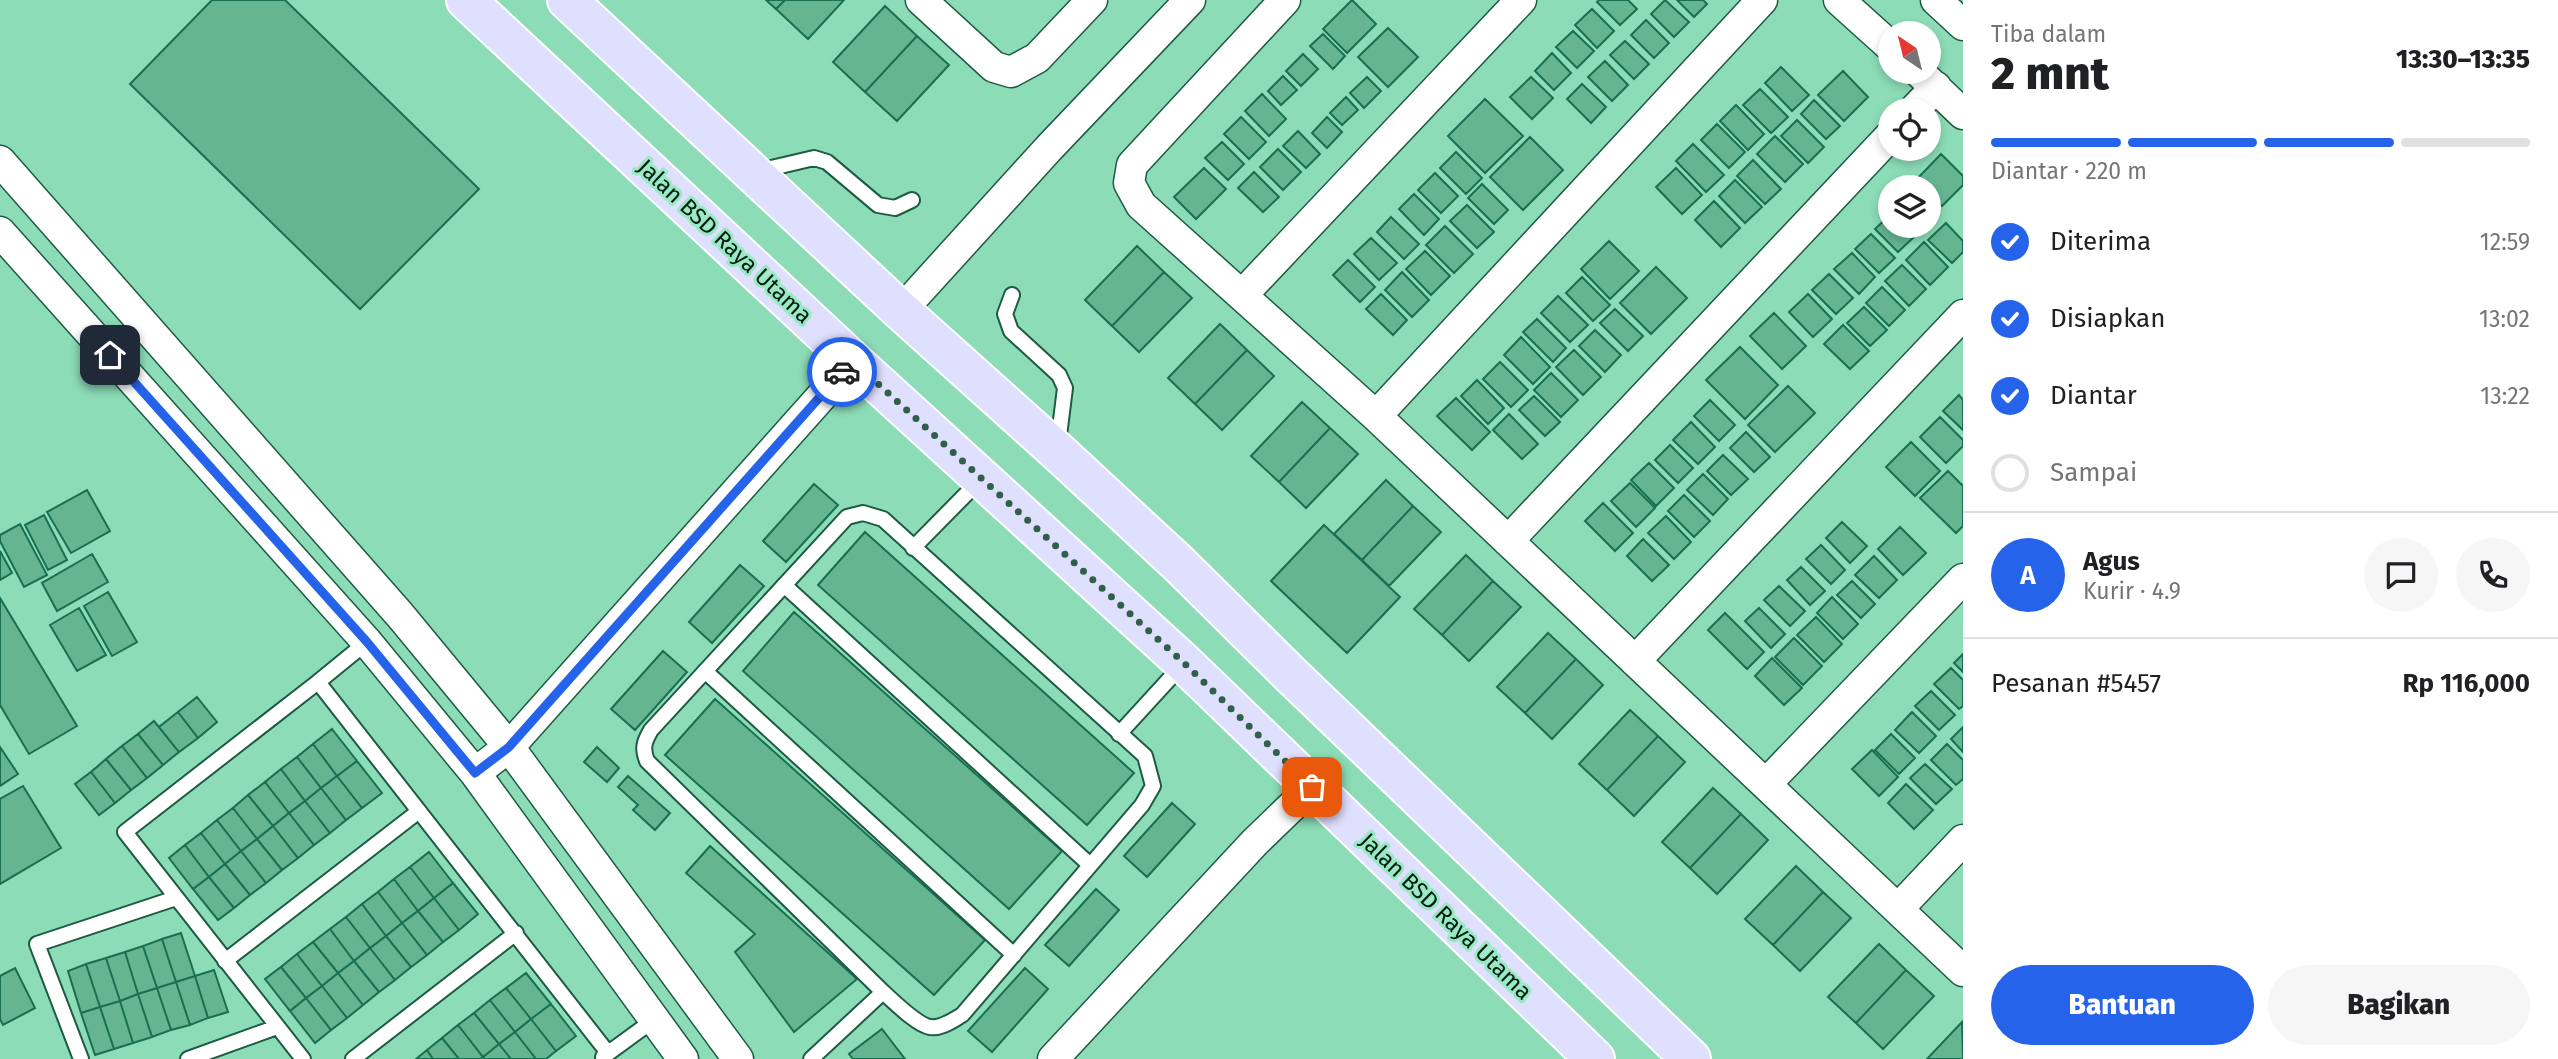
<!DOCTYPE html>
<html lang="id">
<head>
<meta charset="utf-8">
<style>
  :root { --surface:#fff; --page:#f6f6f6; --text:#202124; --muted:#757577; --line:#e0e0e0; --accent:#2563eb }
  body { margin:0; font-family:"Fira Sans",sans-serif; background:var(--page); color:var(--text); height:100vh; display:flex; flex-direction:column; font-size:26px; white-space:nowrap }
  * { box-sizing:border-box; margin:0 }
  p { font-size:23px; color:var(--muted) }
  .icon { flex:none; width:38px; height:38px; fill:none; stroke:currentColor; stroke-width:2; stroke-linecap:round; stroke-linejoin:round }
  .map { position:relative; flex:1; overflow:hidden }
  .side { display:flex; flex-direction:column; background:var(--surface); width:595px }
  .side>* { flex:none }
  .needle { width:46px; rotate:325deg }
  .tools { position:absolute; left:1878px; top:21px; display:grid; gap:14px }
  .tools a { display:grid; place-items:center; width:63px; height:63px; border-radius:50%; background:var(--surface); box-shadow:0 4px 10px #0003; font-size:35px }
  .pin { position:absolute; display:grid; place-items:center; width:60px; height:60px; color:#fff; margin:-30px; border-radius:14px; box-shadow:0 4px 10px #0006 }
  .courier { position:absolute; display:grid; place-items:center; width:70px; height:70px; margin:-35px; border:5px solid #2563eb; border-radius:50%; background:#fff; color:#222; box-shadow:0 2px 9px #0007 }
  .overview em { font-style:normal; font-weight:800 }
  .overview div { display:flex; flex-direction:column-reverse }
  .overview { display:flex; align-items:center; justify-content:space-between; height:119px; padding:0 28px }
  h1 { font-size:46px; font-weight:800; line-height:52px }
  .bar { display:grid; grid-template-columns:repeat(4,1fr); gap:10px 7px; align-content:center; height:84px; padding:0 28px }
  .bar i { height:9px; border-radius:5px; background:var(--line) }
  .bar .on { background:var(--accent) }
  .bar p { grid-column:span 4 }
  .line { display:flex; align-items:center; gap:18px; padding:0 28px; border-top:2px solid var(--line) }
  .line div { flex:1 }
  .round { display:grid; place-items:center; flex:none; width:74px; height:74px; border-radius:37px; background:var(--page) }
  ol { padding:0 28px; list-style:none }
  li { display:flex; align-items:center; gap:21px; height:77px }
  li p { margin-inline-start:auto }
  li .icon { padding:7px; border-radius:50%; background:var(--accent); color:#fff; stroke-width:4 }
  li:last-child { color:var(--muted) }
  li i { width:38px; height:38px; border:4px solid var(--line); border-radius:50% }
  .primary-button { display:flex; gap:14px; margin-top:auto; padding:14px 28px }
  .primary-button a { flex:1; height:80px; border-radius:42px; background:var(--accent); color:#fff; font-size:28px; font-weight:800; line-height:80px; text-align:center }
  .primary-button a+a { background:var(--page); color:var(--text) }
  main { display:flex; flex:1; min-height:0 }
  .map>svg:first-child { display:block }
  .building { fill:#65b591; stroke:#197050; stroke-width:2 }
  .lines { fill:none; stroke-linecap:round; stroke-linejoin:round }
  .service-casing { stroke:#1d5b43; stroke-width:18 }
  .minor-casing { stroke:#1d5b43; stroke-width:33 }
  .primary-casing { stroke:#fff; stroke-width:42 }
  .service { stroke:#fff; stroke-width:14 }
  .minor { stroke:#fff; stroke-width:30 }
  .primary { stroke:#dfdffe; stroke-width:38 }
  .done { stroke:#31604a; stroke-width:7; stroke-dasharray:0 12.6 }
  .route { stroke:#2563eb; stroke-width:9 }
  .labels { text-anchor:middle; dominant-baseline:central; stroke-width:6; stroke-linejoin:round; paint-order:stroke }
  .street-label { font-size:23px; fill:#001d10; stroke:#99e9c4 }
</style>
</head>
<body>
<main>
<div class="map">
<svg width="1963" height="1059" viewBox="0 0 1963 1059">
  <rect width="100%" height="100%" fill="#8cdcb7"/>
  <!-- building -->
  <path class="building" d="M212,0H285L479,189L360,309L130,84Z
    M766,0H785L776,9Z
    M785,0H844L808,39L776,9Z
    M1352,0L1376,24L1347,53L1323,29Z
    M1599,0H1628L1637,9L1620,25L1597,2Z
    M1665,0L1689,22L1674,37L1651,14Z
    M1677,0H1703L1707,4L1694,17Z
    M885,6L917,36L865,92L833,62Z
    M1592,9L1614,31L1597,48L1575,25Z
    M1646,20L1669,43L1654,58L1631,35Z
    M1388,28L1418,57L1388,87L1358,57Z
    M1573,31L1594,51L1577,68L1556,47Z
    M1323,34L1345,56L1333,69L1310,46Z
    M917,36L949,65L897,121L865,92Z
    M1625,41L1649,64L1634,79L1610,55Z
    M1552,53L1571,73L1554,90L1535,71Z
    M1303,54L1318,69L1301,86L1286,71Z
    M1605,61L1628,85L1612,101L1588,77Z
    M1781,67L1809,95L1792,111L1765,83Z
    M1843,71L1868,97L1844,121L1818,95Z
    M1283,76L1297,90L1281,105L1268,91Z
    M1367,77L1381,91L1364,108L1350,93Z
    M1531,77L1553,98L1532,119L1510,97Z
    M1582,84L1606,107L1591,123L1567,99Z
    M1760,89L1788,117L1771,133L1743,105Z
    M1262,94L1286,119L1269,136L1245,111Z
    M1346,97L1358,110L1342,125L1330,113Z
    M1485,99L1523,136L1485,173L1448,136Z
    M1814,100L1840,126L1826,139L1801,114Z
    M1736,105L1764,134L1748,150L1720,121Z
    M1241,117L1266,142L1249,159L1224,134Z
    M1327,117L1342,132L1327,148L1312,133Z
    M1797,120L1824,147L1808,163L1781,136Z
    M1717,124L1745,152L1729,168L1701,140Z
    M1298,131L1320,154L1306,168L1283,146Z
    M1775,136L1803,164L1785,182L1757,154Z
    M1530,137L1563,170L1523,210L1490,177Z
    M1222,142L1244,164L1228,180L1205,158Z
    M1693,144L1724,175L1706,192L1676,161Z
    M1278,149L1301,172L1283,190L1260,167Z
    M1456,152L1482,178L1466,194L1440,168Z
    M1941,154L1963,176V185L1942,206L1928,193V187H1923L1916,180Z
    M1753,160L1781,189L1765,204L1737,176Z
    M1204,168L1226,189L1196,219L1174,197Z
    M1676,168L1702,195L1682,214L1656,187Z
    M1254,172L1279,197L1263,212L1238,188Z
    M1435,173L1458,196L1441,213L1418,190Z
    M1735,180L1762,207L1745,223L1719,196Z
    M1482,184L1508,210L1494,224L1468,198Z
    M1414,194L1439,219L1424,235L1399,209Z
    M1714,201L1740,228L1721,247L1695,220Z
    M1467,205L1494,232L1477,248L1450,221Z
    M1928,208L1936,215L1928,223Z
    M1890,215V226H1905L1915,236L1898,252L1875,229Z
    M1391,217L1419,244L1404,259L1377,232Z
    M1946,223L1963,241V252L1952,263L1928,240Z
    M1445,226L1473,254L1454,273L1426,245Z
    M1871,234L1895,258L1879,273L1855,249Z
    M1371,238L1397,263L1379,280L1354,254Z
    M1609,241L1639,271L1610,299L1581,269Z
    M1924,242L1948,267L1930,285L1906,260Z
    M1137,246L1164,272L1112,326L1085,300Z
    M1425,251L1450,276L1431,295L1406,269Z
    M1852,253L1875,277L1859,294L1834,269Z
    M1348,260L1375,287L1360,302L1333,275Z
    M1902,265L1926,289L1909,306L1885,281Z
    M1656,267L1687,298L1651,334L1620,303Z
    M1164,272L1192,298L1139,352L1112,326Z
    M1402,272L1429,300L1412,317L1385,290Z
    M1829,274L1853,298L1836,314L1812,290Z
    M1582,277L1610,305L1593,321L1566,293Z
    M1882,287L1905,310L1889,326L1866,303Z
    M1381,294L1407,320L1393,335L1366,309Z
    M1808,294L1832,319L1813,337L1789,312Z
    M1558,296L1588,325L1570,342L1541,313Z
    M1864,307L1887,330L1870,346L1847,323Z
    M1615,309L1643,336L1628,351L1600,323Z
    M1774,313L1806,346L1782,369L1750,336Z
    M1537,319L1566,348L1553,362L1523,332Z
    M1220,324L1247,350L1195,404L1168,378Z
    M1843,325L1869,351L1850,369L1824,344Z
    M1595,330L1621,355L1605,372L1579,346Z
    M1521,337L1550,367L1533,384L1504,355Z
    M1740,347L1778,385L1745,419L1706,380Z
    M1247,350L1274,376L1222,430L1195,404Z
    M1574,350L1601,377L1583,395L1556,367Z
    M1500,362L1528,390L1511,407L1483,379Z
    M1551,373L1578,400L1561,417L1534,390Z
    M1477,380L1504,408L1488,424L1461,396Z
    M1788,386L1815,413L1775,452L1748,425Z
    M1959,395L1963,400V430L1943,411Z
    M1534,396L1560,422L1545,436L1519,410Z
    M1456,398L1490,432L1472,450L1437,416Z
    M1710,400L1735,425L1719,441L1694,416Z
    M1302,402L1330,428L1279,482L1251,456Z
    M1509,414L1538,444L1522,459L1493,430Z
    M1940,417L1963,440V446L1946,463L1920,437Z
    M1691,422L1715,447L1698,464L1673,440Z
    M1330,428L1358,454L1306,508L1279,482Z
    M1746,432L1770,457L1754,472L1730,448Z
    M1911,442L1940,471L1915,496L1886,467Z
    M1670,445L1693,468L1678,483L1655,460Z
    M1723,455L1748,479L1731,495L1707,471Z
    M1649,463L1674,488L1656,506L1631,480Z
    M1948,471L1963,486V526L1956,533L1920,498Z
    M1703,474L1728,499L1713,515L1687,490Z
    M1386,480L1413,506L1362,560L1334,534Z
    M1630,483L1655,508L1636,527L1611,501Z
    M814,484L838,505L786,562L763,541Z
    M87,490L110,531L71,553L47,512Z
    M1684,495L1710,521L1694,537L1668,511Z
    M1603,503L1633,533L1615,551L1585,521Z
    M1413,506L1441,532L1389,586L1362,560Z
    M44,515L67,560L48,570L25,525Z
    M1666,516L1691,542L1674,559L1648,533Z
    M1842,522L1867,546L1850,563L1826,538Z
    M20,524L47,575L24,587L0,541V535Z
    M1324,525L1400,597L1347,653L1271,581Z
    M1900,527L1926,553L1903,575L1878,549Z
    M865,532L1134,773L1087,825L818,585Z
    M1643,539L1669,565L1652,581L1627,556Z
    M1821,545L1845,570L1831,584L1806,559Z
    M0,551L12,573L0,580Z
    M92,554L108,582L57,611L42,583Z
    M1466,555L1493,581L1442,635L1414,609Z
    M1874,556L1897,580L1879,598L1855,575Z
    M740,565L764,586L712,643L689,622Z
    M1801,567L1825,591L1810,605L1787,580Z
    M1493,581L1521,607L1469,661L1442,635Z
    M1852,581L1875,604L1861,618L1837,595Z
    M1779,586L1805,611L1790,626L1764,600Z
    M108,592L137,642L112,656L84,606Z
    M1832,597L1858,624L1843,639L1817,613Z
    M0,598L77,726L29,754L0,705Z
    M79,608L106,655L77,671L50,625Z
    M1759,608L1785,634L1771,648L1745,621Z
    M794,612L1062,851L1009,909L743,671Z
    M1725,613L1764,652L1747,669L1708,630Z
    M1816,617L1842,644L1824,662L1797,635Z
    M1548,633L1576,659L1525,713L1497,687Z
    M1794,638L1822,666L1803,685L1775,657Z
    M663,651L687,672L635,730L611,709Z
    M1963,654V672L1954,663Z
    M1772,658L1802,688L1784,705L1755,676Z
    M1576,659L1603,685L1552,739L1525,713Z
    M1951,668L1963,680V706L1959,709L1934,684Z
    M1931,691L1955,715L1939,730L1915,706Z
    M197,697L217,722L198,738L178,712Z
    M715,699L985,940L934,995L665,755Z
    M1630,710L1658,736L1607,790L1579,764Z
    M178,712L198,738L179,752L159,727Z
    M1912,712L1936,736L1919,753L1895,730Z
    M154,721L179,752L163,765L138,734Z
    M1963,727V752L1951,739Z
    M332,729L357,761L337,776L313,744Z
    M138,734L163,765L147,778L122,746Z
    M1891,734L1915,758L1899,774L1875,750Z
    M1658,736L1685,762L1634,816L1607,790Z
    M313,744L337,776L321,788L297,757Z
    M1947,744L1963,760V779L1956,785L1931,760Z
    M122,746L147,778L131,790L106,759Z
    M0,747L18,774L0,786Z
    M597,747L619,768L607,782L584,762Z
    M1872,750L1898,777L1879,796L1852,769Z
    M297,757L321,788L305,801L281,769Z
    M106,759L131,790L115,803L91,772Z
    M357,761L382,793L362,808L337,776Z
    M1925,764L1952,789L1936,804L1910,778Z
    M281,769L305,801L289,813L265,782Z
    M91,772L115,803L99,815L75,784Z
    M337,776L362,808L346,820L321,788Z
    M628,776L670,813L655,830L633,810L638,805L618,787Z
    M265,782L289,813L273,826L248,795Z
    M1906,784L1933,810L1914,829L1888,803Z
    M23,786L61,848L0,884V799Z
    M321,788L346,820L330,833L305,801Z
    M1713,788L1741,814L1690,868L1662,842Z
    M248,795L273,826L257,839L233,808Z
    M305,801L330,833L314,845L289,813Z
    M1172,803L1195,824L1147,877L1124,856Z
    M233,808L257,839L241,851L217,820Z
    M289,813L314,845L298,858L273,826Z
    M1741,814L1768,840L1717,894L1690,868Z
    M217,820L241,851L225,864L201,833Z
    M273,826L298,858L282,870L257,839Z
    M201,833L225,864L209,877L185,845Z
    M257,839L282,870L266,883L241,851Z
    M185,845L209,877L193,889L169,858Z
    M710,846L857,979L794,1032L735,952L755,934L686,873Z
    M241,851L266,883L250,895L225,864Z
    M429,852L453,883L434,898L410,867Z
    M225,864L250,895L234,908L209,877Z
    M1796,866L1823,892L1773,945L1745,919Z
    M410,867L434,898L418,911L394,879Z
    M209,877L234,908L218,920L193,889Z
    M394,879L418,911L402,923L378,892Z
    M453,883L478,914L459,930L434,898Z
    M1096,889L1119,910L1069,966L1045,945Z
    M378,892L402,923L386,936L362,904Z
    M1823,892L1851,918L1800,971L1773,945Z
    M434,898L459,930L443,942L418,911Z
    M362,904L386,936L370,948L346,917Z
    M418,911L443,942L427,955L402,923Z
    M346,917L370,948L354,961L330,929Z
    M402,923L427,955L411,967L386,936Z
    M330,929L354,961L338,973L313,942Z
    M181,933L195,976L176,982L162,939Z
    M386,936L411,967L395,980L370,948Z
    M162,939L176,982L157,988L143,946Z
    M313,942L338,973L322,986L297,954Z
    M1879,944L1906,970L1856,1023L1828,997Z
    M143,946L157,988L138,994L125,952Z
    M370,948L395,980L379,992L354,961Z
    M125,952L138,994L120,1001L106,958Z
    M297,954L322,986L306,998L281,967Z
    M106,958L120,1001L100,1007L86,964Z
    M354,961L379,992L363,1005L338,973Z
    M86,964L100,1007L81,1013L68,971Z
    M281,967L306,998L290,1011L265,979Z
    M15,968L35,1008L3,1025L0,1019V976Z
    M1025,968L1048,989L992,1052L968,1031Z
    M214,970L228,1012L208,1018L195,976Z
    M1906,970L1934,996L1883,1049L1856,1023Z
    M338,973L363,1005L347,1018L322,986Z
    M526,973L551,1004L531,1019L506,988Z
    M195,976L208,1018L190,1025L176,982Z
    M176,982L190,1025L171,1030L157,988Z
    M322,986L347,1018L331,1030L306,998Z
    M157,988L171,1030L152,1037L138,994Z
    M506,988L531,1019L515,1032L490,1000Z
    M138,994L152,1037L133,1043L120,1001Z
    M306,998L331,1030L315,1043L290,1011Z
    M490,1000L515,1032L499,1044L474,1013Z
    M120,1001L133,1043L114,1049L100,1007Z
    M551,1004L576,1036L556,1051L531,1019Z
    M100,1007L114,1049L95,1055L81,1013Z
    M474,1013L499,1044L483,1057L458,1025Z
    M531,1019L556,1051L546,1059H536L515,1032Z
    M1962,1022L1963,1059H1927Z
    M458,1025L483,1057L480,1059H459L442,1038Z
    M882,1029L905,1059H853L849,1054Z
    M515,1032L536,1059H511L499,1044Z
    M442,1038L459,1059H433L427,1050Z
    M499,1044L511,1059H485L483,1057Z
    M427,1050L433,1059H416Z"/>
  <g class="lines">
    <!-- service casing -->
    <g class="service-casing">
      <path id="service" d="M759,171L814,158L827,162L878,205L895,208L912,200
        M1012,295L1005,314L1011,331L1059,375L1065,388L1058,444
        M863,513L883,519L1145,756L1153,786L1142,805L962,1015C953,1020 941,1029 930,1027C917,1025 893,1001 883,992L647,761C642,748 644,742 651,730L847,517Z
        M913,548L981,479
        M784,585L1090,865
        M705,671L1014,955
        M318,682L608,1053
        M1119,734L1184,663
        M225,961L419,811
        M603,1057L655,1019
        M81,1059L37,944L176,898
        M188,1059L277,1027
        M303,1059L125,832L318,682L367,642
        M353,1059L516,933
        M811,1059L883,992"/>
    </g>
    <!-- minor casing -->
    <g class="minor-casing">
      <path id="minor" d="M921,0L994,67L1011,72L1037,58L1092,0
        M1285,0L1132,165L1129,183L1141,205L1376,416L1963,971
        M1839,0L1890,46
        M1936,0L1963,25
        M1919,72L1963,114
        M1914,110L1936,87
        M0,161L400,615L509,747L738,1059
        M0,232L367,642L475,773L683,1059
        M1242,295L1521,0
        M901,311L1049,148L1190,0
        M1376,416L1762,0
        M1508,541L1890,136
        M1635,661L1963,315
        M475,773L509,747L853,361
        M1766,784L1963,579
        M1898,909L1963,840
        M1053,1059L1255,842L1312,787"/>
    </g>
    <!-- primary casing -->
    <g class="primary-casing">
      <path id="primary" d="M466,0L853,361L1184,663L1595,1059
        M567,0L901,311L1057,451L1179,564L1290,674L1691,1059"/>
    </g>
    <!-- service -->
    <use href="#service" class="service"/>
    <!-- minor -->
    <use href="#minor" class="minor"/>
    <!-- primary -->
    <use href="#primary" class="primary"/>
  </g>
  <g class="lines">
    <!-- done -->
    <path class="done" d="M842,372L853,361L1184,663L1312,787"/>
    <!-- route -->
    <path class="route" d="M110,355L367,642L475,773L509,747L842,372"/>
  </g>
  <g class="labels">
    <!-- street labels -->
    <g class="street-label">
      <text transform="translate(725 241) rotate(43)">Jalan BSD Raya Utama</text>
      <text transform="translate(1446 916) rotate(44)">Jalan BSD Raya Utama</text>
    </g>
  </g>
</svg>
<div class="tools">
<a><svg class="needle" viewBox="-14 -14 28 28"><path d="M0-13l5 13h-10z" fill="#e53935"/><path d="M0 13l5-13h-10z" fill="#757577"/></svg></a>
<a><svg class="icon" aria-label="locate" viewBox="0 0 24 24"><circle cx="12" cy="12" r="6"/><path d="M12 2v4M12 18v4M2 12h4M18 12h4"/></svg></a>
<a><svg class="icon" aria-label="layers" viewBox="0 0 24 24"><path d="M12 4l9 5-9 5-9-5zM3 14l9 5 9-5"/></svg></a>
</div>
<div class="pin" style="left:1312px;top:787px;background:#ea580c"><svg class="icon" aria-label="bag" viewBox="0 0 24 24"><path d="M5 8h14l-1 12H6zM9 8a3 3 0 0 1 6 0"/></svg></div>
<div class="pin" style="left:110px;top:355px;background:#1f2937"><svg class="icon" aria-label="home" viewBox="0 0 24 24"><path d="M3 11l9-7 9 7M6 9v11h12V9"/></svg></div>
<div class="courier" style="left:842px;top:372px"><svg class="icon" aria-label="car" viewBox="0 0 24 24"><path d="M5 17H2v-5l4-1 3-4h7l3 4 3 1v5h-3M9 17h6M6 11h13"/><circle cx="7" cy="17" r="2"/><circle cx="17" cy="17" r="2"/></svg></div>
</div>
<section class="side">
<div class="overview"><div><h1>2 mnt</h1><p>Tiba dalam</p></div><em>13:30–13:35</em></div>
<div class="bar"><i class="on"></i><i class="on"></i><i class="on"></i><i></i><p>Diantar · 220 m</p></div>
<ol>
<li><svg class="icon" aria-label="check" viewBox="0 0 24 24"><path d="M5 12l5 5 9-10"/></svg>Diterima<p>12:59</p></li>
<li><svg class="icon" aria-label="check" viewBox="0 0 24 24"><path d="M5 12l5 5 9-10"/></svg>Disiapkan<p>13:02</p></li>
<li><svg class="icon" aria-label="check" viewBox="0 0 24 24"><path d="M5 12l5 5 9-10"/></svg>Diantar<p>13:22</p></li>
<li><i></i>Sampai</li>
</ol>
<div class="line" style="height:126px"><b class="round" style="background:var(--accent);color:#fff">A</b><div><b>Agus</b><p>Kurir · 4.9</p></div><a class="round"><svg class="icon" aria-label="chat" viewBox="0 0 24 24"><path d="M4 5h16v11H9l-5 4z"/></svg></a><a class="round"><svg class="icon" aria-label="phone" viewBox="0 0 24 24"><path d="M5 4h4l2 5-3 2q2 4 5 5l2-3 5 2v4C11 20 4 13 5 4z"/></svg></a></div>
<div class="line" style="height:91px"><div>Pesanan #5457</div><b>Rp 116,000</b></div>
<div class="primary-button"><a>Bantuan</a><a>Bagikan</a></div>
</section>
</main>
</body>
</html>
